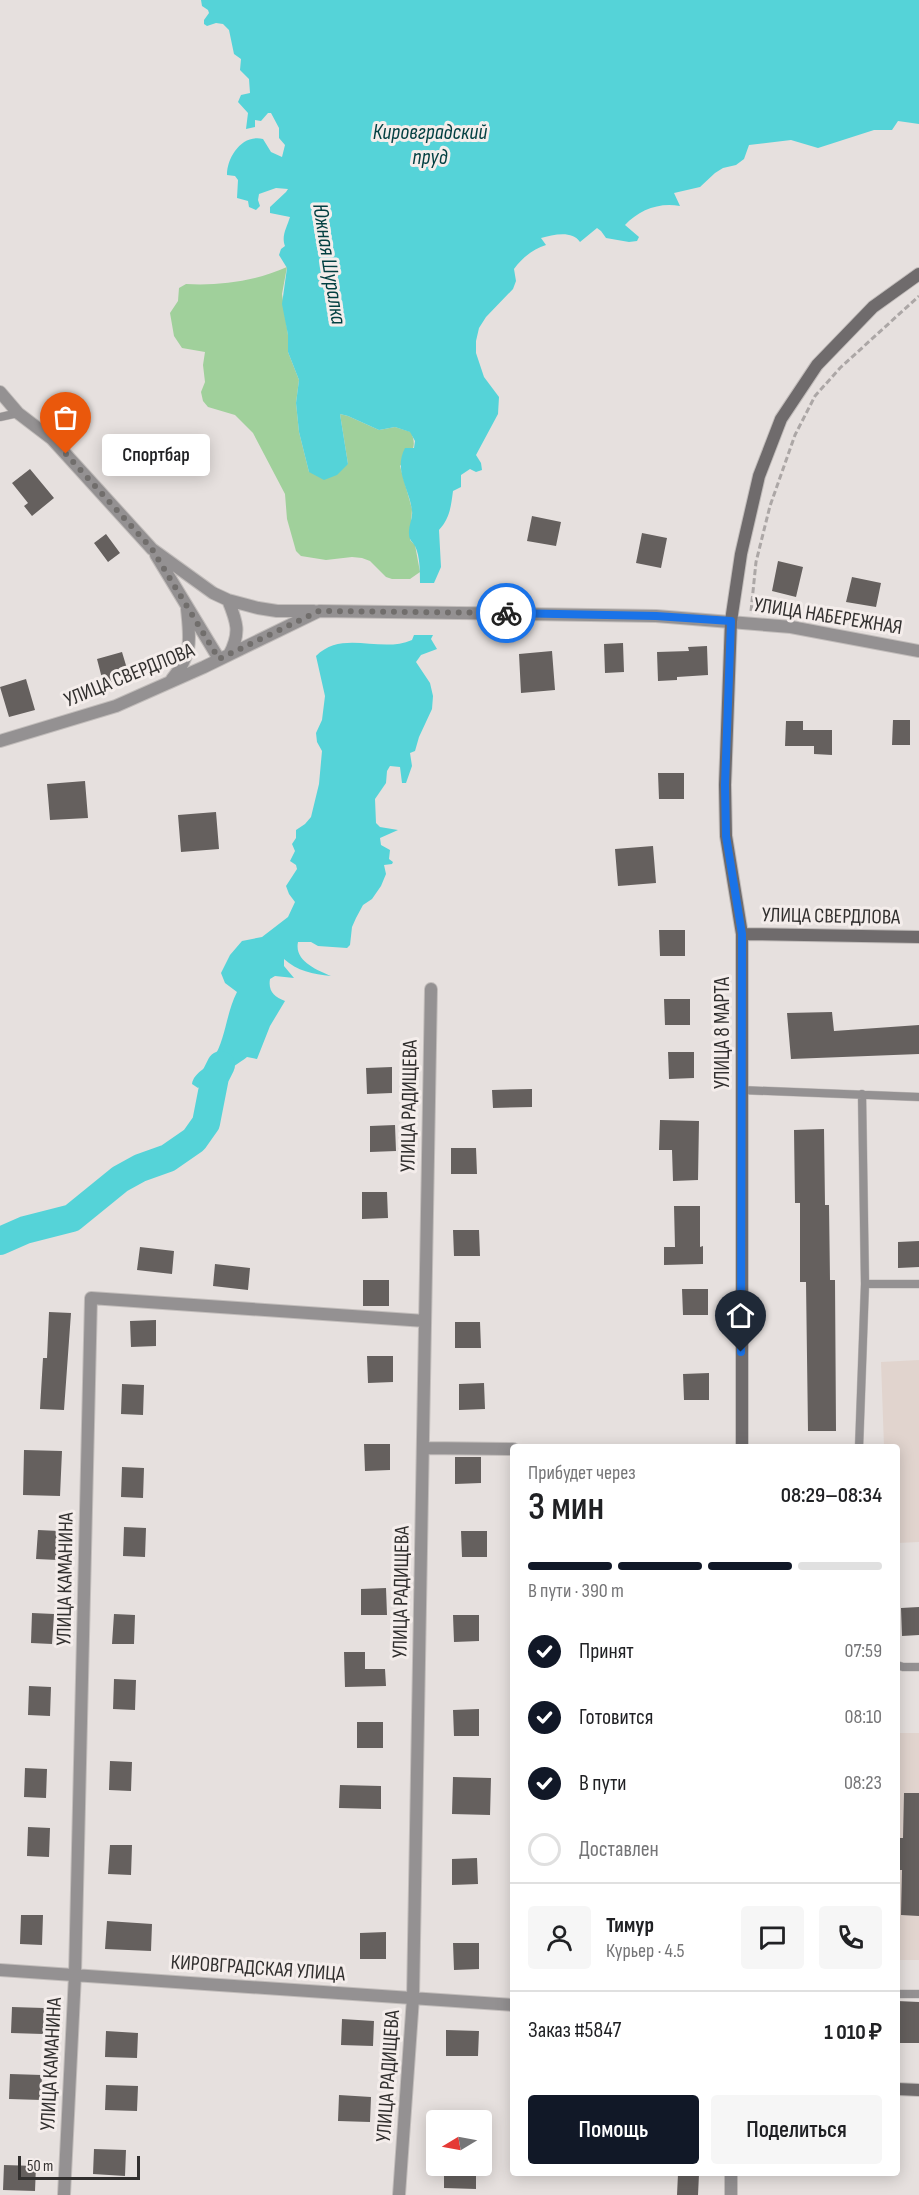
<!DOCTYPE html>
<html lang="ru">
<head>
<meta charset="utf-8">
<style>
  :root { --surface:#fff; --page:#f6f6f6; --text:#202124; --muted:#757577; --line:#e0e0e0; --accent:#111827 }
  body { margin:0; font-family:"Sofia Sans Condensed",sans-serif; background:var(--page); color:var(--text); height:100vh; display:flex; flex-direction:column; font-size:22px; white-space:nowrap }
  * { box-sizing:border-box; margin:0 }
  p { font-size:20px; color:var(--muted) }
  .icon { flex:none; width:33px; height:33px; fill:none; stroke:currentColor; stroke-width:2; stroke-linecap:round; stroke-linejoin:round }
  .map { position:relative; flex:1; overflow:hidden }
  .side { position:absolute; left:510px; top:1444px; width:390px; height:732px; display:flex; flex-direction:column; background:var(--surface); border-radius:6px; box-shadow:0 3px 15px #0003 }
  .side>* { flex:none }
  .needle { width:39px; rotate:260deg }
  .controls { position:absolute; left:426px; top:2110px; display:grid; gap:12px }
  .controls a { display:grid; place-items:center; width:66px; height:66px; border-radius:6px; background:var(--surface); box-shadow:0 3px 15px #0003; font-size:30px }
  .scale { position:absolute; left:18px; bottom:15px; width:122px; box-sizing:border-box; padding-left:6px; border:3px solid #32302f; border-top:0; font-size:16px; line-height:21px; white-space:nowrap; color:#32302f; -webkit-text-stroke:4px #f4edeb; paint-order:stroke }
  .pin { position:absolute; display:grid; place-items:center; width:51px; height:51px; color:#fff; margin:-62px -26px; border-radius:50% 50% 50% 0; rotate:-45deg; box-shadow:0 0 6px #0007 }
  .pin .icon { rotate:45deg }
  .courier { position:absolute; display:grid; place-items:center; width:60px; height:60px; margin:-30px; border:4px solid #1a73e8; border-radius:50%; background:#fff; color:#222; box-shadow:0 2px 8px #0007 }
  .bubble { position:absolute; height:42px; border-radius:6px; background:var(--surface); box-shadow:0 3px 15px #0003; font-size:20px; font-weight:600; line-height:42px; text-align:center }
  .headline em { font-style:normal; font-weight:600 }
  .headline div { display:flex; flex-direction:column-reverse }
  .headline { display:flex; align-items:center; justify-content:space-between; height:102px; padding:0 18px }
  h1 { font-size:39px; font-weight:600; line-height:45px }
  .bar { display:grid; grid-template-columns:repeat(4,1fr); gap:9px 6px; align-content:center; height:72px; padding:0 18px }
  .bar i { height:8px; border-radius:4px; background:var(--line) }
  .bar .on { background:var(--accent) }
  .bar p { grid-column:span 4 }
  .line { display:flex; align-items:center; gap:15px; padding:0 18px; border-top:2px solid var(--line) }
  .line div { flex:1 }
  .round { display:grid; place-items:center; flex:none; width:63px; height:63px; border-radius:6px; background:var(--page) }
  ol { padding:0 18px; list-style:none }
  li { display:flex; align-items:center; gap:18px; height:66px }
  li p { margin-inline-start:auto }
  li .icon { padding:6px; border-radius:50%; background:var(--accent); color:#fff; stroke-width:4 }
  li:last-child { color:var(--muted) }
  li i { width:33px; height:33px; border:3px solid var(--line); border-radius:50% }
  .button { display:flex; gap:12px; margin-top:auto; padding:12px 18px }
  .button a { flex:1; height:69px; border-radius:6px; background:var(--accent); color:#fff; font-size:24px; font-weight:600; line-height:69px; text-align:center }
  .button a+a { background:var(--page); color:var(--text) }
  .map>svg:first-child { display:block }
  .built { fill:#e1d4ce }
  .green { fill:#a0d09b }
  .water { fill:#55d3d8 }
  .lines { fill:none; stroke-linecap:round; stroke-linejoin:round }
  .river { stroke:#55d3d8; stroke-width:28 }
  .building { fill:#65605e }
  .lane-casing { stroke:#c2bdbb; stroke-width:9 }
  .street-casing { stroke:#c2bdbb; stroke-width:14 }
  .secondary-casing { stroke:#c2bdbb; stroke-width:14 }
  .path { stroke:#aca7a6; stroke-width:3; stroke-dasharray:6 3; stroke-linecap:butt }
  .lane { stroke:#949192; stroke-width:8 }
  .street { stroke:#949192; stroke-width:12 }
  .secondary { stroke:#6f6b6c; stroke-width:12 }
  .done { stroke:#716e6c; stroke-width:6; stroke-dasharray:0 10.8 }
  .route { stroke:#1a73e8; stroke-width:8 }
  .labels { text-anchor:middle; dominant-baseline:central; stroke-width:6; stroke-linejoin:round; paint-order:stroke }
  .street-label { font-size:21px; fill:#32302f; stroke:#f4edeb }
  .water-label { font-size:22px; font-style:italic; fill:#023f41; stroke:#f4edeb }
</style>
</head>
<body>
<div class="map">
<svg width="919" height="2195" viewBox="0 0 919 2195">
  <rect width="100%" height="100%" fill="#e6e0de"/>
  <!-- built -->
  <path class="built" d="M919,1360V1542L897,1543V1448L884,1447L881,1362Z
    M897,1733H919V1960H897Z"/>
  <!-- green -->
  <path class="green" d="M287,267L282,294L288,335V352L299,380L296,403L299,432L309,472L348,464L340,414L348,416L379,430L395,427L411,432C418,449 411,452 400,466L412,509L410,540L415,545L420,572L410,579H392L386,577L370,561L362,558L352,557L326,560L301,556L296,551L287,519L285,494L253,433L235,415L208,407L203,401L201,392L205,382L203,365L205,352L182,348L174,336L170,313L178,301L179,288L186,284C219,286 256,281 287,267Z"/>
  <!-- water -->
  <path class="water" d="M201,0H919V124L898,121L892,130H874L818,148L791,140L749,145L744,159L736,165L723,168L715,173L700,187L674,193L680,206C659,202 639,210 625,225L639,237L637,241L629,242L606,238L601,231L597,228L580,242C572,230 553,235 541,238L546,245C533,249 522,258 514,269L516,281L513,289L486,317L479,328L476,341V353L484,377L499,397L498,414L476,455L481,463L482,470L476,472L470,469L461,475V487L453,491C451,506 450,518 439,530L441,567L434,583H420C420,571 420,556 415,546C412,541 409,540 409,534C408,526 413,519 412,511C410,490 393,470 405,448H414L415,441L410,432L395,427L379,430L348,416L340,414L348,464L337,475L324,480L309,472L299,432L296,403L299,380L288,352V335L282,304L287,268L279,255L281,249L285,246C281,236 287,227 290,217L270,213V207L286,192L288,189L276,188L259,194L258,200L260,206L256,210L249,207L248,201L237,198L238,180L235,176L227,175C227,157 242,134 263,139L271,152L282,157L285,145L279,138V128L271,113H268L261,121L255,120V127L246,129L248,113L238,102L241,95L250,93L249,79L240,70L241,59L234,54L229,30L223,24L216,23L207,26L204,24V20L209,13L208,10L202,6Z
    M414,635H433L431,639L437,649L421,655L416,662L430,683L433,696L432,709L419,737L415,751L410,753L412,766L406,783H402L400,767L390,766L387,771L386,783L375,799L376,823L380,827L398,830L380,838L381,845L390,850L389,859L393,862L392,864L384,865L386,874L381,886L372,899L363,905L356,918L352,927L350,945L347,948L318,946L311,942H298C294,961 317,970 331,976C313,974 297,971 284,959V966L294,978L275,976L270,979C268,991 274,997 285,1001L270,1026L257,1059L247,1057C240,1063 229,1068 223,1075C217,1083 218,1094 210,1101L204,1083L198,1088L192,1084C194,1072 207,1069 213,1059C226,1039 226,1013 237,992L225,983L221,973L230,955L242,941L262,937L288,917L295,902L289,894L286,886L297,869L296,865L290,861L295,851L292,844L296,838V830L305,824L311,817L319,784L322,751L317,742L316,733L322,720L325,696L316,656C343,629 380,654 412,640Z"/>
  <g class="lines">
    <!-- river -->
    <path class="river" d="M0,1241L25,1230L72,1218L120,1179L140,1168L168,1158L194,1140L206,1123L215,1077L221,1065"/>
  </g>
  <!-- building -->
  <path class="building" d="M30,469L54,498L32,516L24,506L28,503L12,483Z
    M532,516L561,522L556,546L527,541Z
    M642,533L667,538L661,568L636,563Z
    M106,534L120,553L108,562L94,543Z
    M778,561L803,567L796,597L772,591Z
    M852,577L881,583L876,607L846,602Z
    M623,643L624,672L605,673L604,644Z
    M707,646L708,675L677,677V680L658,681L657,652L689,651L688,647Z
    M552,651L555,690L521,693L519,654Z
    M122,652L131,682L105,690L97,659Z
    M26,679L35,710L9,717L0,687Z
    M893,720H910V745H892Z
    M786,721H803V730H832V755L814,754V746H785Z
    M658,773H684V799H659Z
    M85,781L88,818L50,820L47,784Z
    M216,812L219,849L181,852L178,815Z
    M653,846L656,883L618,886L615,849Z
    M659,930H685V956H660Z
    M664,999H690V1025H665Z
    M832,1012L834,1031L919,1025V1054L791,1059L787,1013Z
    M668,1052H694V1078L669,1079Z
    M392,1067V1093L367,1094L366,1068Z
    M532,1089V1107L493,1108L492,1090Z
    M660,1120L699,1121L698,1180L673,1181L672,1150H659Z
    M395,1125L396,1151L370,1152V1126Z
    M824,1129L825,1205H829L830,1280H835L836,1431H808L806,1282H800V1203H795L794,1130Z
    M451,1148H476L477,1174H451Z
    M362,1192H387L388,1218L362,1219Z
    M674,1206H700V1247L703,1246V1264L664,1265V1247H675Z
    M453,1230H479L480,1256H454Z
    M919,1241V1267L898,1268V1242Z
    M140,1247L174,1251L172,1274L137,1270Z
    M215,1264L250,1268L248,1290L213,1286Z
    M363,1280H389V1306H363Z
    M682,1289H708V1315H683Z
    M49,1312L71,1313L64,1410L40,1409L43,1358H47Z
    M156,1320V1346L131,1347L130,1321Z
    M455,1322H480L481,1348H455Z
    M367,1356H393V1382L368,1383Z
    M709,1373V1400H684L683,1374Z
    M484,1383L485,1409L459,1410V1384Z
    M122,1384L144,1385L143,1415L121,1414Z
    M364,1444H390V1470L365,1471Z
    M24,1450L62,1451L60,1496L23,1495Z
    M455,1457H481V1483L455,1484Z
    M122,1467L144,1468L143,1498L121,1497Z
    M124,1527L146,1528L145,1557L123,1556Z
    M38,1530L59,1531L58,1560L36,1559Z
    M461,1531H487V1557H462Z
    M386,1588L387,1615H361V1589Z
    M919,1607V1635L902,1636L901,1608Z
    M32,1613L54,1614L52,1644L31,1643Z
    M114,1614L135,1615L134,1644H112Z
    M453,1615H479V1641L454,1642Z
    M344,1652H365V1669H385L386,1686L345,1687Z
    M114,1679L136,1680L135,1710L113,1709Z
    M29,1686L51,1687L50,1716L28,1715Z
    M479,1709V1736H454L453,1710Z
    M357,1722H383V1748H357Z
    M110,1761L132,1762L131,1791L109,1790Z
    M25,1768L47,1769L46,1798L24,1797Z
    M453,1777L491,1778L490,1815L452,1814Z
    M340,1785L381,1786V1809L339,1808Z
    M904,1793H919V1916L901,1915L902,1870H897V1838H903Z
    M28,1827L50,1828L49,1857L27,1856Z
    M110,1845H132L131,1875L108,1874Z
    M477,1858L478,1884L452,1885V1859Z
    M21,1915H43L42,1945L20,1944Z
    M107,1921L152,1924L151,1951L105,1949Z
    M386,1932V1959H360V1933Z
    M453,1943H479V1969L454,1970Z
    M897,2001L919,2002V2043H897Z
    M12,2007L44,2008L43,2034L11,2033Z
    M342,2019L374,2021L373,2046L341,2045Z
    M446,2030L479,2031L478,2056H446Z
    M106,2031L138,2033L137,2058L105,2057Z
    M10,2074L42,2075L41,2100L9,2099Z
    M106,2085L138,2086L137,2111L105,2110Z
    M339,2095L371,2097L370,2122L338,2121Z
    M94,2149L126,2150L125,2176L93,2174Z
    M4,2165L36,2166L35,2191L3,2190Z
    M444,2166H476V2189L444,2188Z
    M678,2174H699L698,2195H677Z"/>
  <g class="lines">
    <!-- lane casing -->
    <g class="lane-casing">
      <path id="lane" d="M0,417L18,413
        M741,1090L919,1097
        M865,1284H919
        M859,1448L865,1284L862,1094
        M897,1665L903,1667H919
        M897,1994H919"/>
    </g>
    <!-- street casing -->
    <g class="street-casing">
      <path id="street" d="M0,392L18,413L52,439L152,549L213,593L228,600L258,608L277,611H314
        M156,555L219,659
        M228,600C237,622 241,633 229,655
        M172,679C193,654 190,639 187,609
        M0,741L116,706L204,667L319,611L656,616L791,627L919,651
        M423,1448L513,1449
        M0,1970L513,2005
        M64,2195L75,1975L91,1298L425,1321
        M399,2195L413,1998L431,989
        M731,2195V2174"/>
    </g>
    <!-- secondary casing -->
    <g class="secondary-casing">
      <path id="secondary" d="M742,934L919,937
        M742,1448V934L726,836L725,785L731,621L741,554L759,476L781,419L817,365L873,307L919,274
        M897,2089L919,2090"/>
    </g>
    <!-- path -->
    <path class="path" d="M751,611L756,562L770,506L795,435L815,396L840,368L919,296"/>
    <!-- lane -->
    <use href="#lane" class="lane"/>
    <!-- street -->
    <use href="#street" class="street"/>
    <!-- secondary -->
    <use href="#secondary" class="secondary"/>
  </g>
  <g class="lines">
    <!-- done -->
    <path class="done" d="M66,454L152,549L219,659L319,611L506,613"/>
    <!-- route -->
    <path class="route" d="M506,613L656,616L731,621L725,785L726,836L742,934L741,1352"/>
  </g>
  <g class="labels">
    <!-- street labels -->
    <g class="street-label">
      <text transform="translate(828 616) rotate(9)">УЛИЦА НАБЕРЕЖНАЯ</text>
      <text transform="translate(129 675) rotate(-22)">УЛИЦА СВЕРДЛОВА</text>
      <text transform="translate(831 916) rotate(1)">УЛИЦА СВЕРДЛОВА</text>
      <text transform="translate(722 1033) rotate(-90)">УЛИЦА 8 МАРТА</text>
      <text transform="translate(409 1106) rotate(-89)">УЛИЦА РАДИЩЕВА</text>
      <text transform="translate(65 1579) rotate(-89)">УЛИЦА КАМАНИНА</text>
      <text transform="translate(401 1592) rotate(-89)">УЛИЦА РАДИЩЕВА</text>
      <text transform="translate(258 1968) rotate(4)">КИРОВГРАДСКАЯ УЛИЦА</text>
      <text transform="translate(51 2064) rotate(-87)">УЛИЦА КАМАНИНА</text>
      <text transform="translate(388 2076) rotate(-86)">УЛИЦА РАДИЩЕВА</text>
    </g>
    <!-- water labels -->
    <g class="water-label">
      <text x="430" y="132">Кировградский<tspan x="430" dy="25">пруд</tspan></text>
      <text transform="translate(329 264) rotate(81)">Южная Шуралка</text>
    </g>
  </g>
</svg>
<div class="controls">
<a><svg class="needle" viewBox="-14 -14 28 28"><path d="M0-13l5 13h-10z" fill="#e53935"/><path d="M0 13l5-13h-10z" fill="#757577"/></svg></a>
</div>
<div class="scale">50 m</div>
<div class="pin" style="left:66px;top:454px;background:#ea580c"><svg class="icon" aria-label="bag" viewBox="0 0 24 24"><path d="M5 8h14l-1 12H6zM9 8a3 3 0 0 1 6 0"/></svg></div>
<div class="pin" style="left:741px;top:1352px;background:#1f2937"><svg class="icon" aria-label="home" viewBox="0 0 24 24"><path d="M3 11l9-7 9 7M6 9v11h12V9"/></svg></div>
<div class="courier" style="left:506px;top:613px"><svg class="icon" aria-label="bike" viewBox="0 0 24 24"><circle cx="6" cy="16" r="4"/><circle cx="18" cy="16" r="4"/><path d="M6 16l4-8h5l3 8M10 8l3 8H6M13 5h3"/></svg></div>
<div class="bubble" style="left:102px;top:434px;width:108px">Спортбар</div>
<section class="side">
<div class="headline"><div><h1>3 мин</h1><p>Прибудет через</p></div><em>08:29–08:34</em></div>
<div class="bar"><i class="on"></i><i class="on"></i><i class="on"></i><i></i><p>В пути · 390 m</p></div>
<ol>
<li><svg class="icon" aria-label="check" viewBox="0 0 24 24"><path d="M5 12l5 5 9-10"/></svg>Принят<p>07:59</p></li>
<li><svg class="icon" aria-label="check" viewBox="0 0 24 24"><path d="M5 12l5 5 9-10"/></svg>Готовится<p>08:10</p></li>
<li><svg class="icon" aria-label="check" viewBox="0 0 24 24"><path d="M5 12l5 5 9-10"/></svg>В пути<p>08:23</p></li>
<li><i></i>Доставлен</li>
</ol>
<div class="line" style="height:108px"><a class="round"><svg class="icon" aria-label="person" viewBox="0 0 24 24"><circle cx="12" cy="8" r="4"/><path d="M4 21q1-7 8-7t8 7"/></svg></a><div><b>Тимур</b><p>Курьер · 4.5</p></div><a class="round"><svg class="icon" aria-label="chat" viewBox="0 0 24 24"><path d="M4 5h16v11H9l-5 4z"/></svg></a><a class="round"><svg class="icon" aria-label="phone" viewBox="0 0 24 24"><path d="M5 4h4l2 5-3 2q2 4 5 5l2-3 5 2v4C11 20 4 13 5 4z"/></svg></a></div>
<div class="line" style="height:78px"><div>Заказ #5847</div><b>1 010 ₽</b></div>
<div class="button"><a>Помощь</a><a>Поделиться</a></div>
</section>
</div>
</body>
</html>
